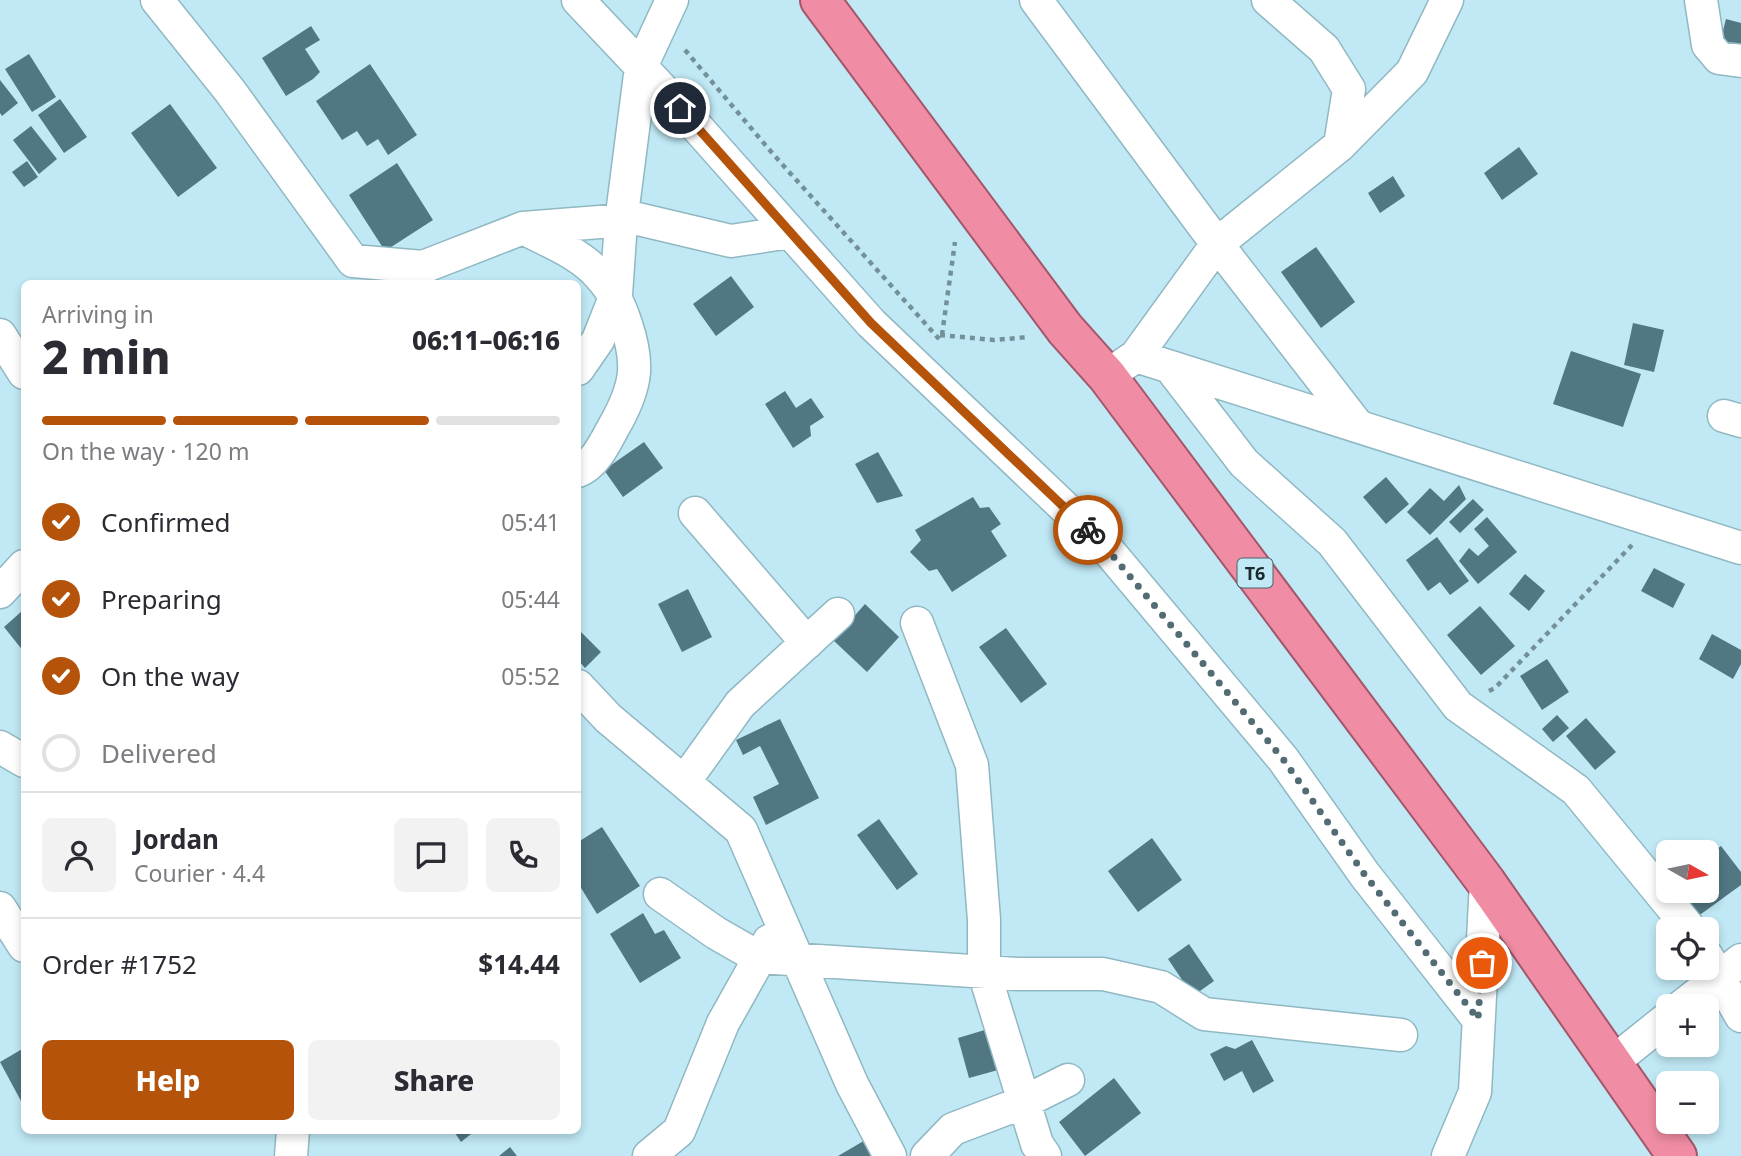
<!DOCTYPE html>
<html lang="en">
<head>
<meta charset="utf-8">
<style>
  :root { --surface:#fff; --page:#f2f2f3; --text:#2b2b33; --muted:#7c7c81; --line:#e1e1e2; --accent:#b45309 }
  body { margin:0; font-family:"Noto Sans",sans-serif; background:var(--page); color:var(--text); height:100vh; display:flex; flex-direction:column; font-size:26px; white-space:nowrap }
  * { box-sizing:border-box; margin:0 }
  p { font-size:23px; color:var(--muted) }
  .icon { flex:none; width:38px; height:38px; fill:none; stroke:currentColor; stroke-width:2; stroke-linecap:round; stroke-linejoin:round }
  .map { position:relative; flex:1; overflow:hidden }
  .sheet { position:absolute; left:21px; top:280px; width:560px; height:854px; display:flex; flex-direction:column; background:var(--surface); border-radius:10px; box-shadow:0 4px 10px #0003 }
  .sheet>* { flex:none }
  .needle { width:46px; rotate:99deg }
  .controls { position:absolute; left:1656px; top:840px; display:grid; gap:14px }
  .controls a { display:grid; place-items:center; width:63px; height:63px; border-radius:10px; background:var(--surface); box-shadow:0 4px 10px #0003; font-size:35px }
  .pin { position:absolute; display:grid; place-items:center; width:60px; height:60px; color:#fff; margin:-30px; border:4px solid #fff; border-radius:50%; box-shadow:0 2px 7px #0007 }
  .courier { position:absolute; display:grid; place-items:center; width:70px; height:70px; margin:-35px; border:5px solid #b45309; border-radius:50%; background:#fff; color:#222; box-shadow:0 2px 9px #0007 }
  .summary em { font-style:normal; font-weight:800 }
  .summary div { display:flex; flex-direction:column-reverse }
  .summary { display:flex; align-items:center; justify-content:space-between; height:119px; padding:0 21px }
  h1 { font-size:46px; font-weight:800; line-height:52px }
  .bar { display:grid; grid-template-columns:repeat(4,1fr); gap:10px 7px; align-content:center; height:84px; padding:0 21px }
  .bar i { height:9px; border-radius:5px; background:var(--line) }
  .bar .current { background:var(--accent) }
  .bar p { grid-column:span 4 }
  .line { display:flex; align-items:center; gap:18px; padding:0 21px; border-top:2px solid var(--line) }
  .line div { flex:1 }
  .round { display:grid; place-items:center; flex:none; width:74px; height:74px; border-radius:10px; background:var(--page) }
  ol { padding:0 21px; list-style:none }
  li { display:flex; align-items:center; gap:21px; height:77px }
  li p { margin-inline-start:auto }
  li .icon { padding:7px; border-radius:50%; background:var(--accent); color:#fff; stroke-width:4 }
  li:last-child { color:var(--muted) }
  li i { width:38px; height:38px; border:4px solid var(--line); border-radius:50% }
  .button { display:flex; gap:14px; margin-top:auto; padding:14px 21px }
  .button a { flex:1; height:80px; border-radius:10px; background:var(--accent); color:#fff; font-size:28px; font-weight:800; line-height:80px; text-align:center }
  .button a+a { background:var(--page); color:var(--text) }
  .map>svg:first-child { display:block }
  .building { fill:#517782 }
  .lines { fill:none; stroke-linecap:round; stroke-linejoin:round }
  .minor-casing { stroke:#90b8c3; stroke-width:35 }
  .trunk-casing { stroke:#a2576b; stroke-width:42 }
  .path { stroke:#74919a; stroke-width:4.5; stroke-dasharray:5 5; stroke-linecap:butt }
  .minor { stroke:#fff; stroke-width:32 }
  .trunk { stroke:#f08ca3; stroke-width:38 }
  .done { stroke:#536c74; stroke-width:7; stroke-dasharray:0 12.6 }
  .route { stroke:#b45309; stroke-width:9 }
  .labels { text-anchor:middle; dominant-baseline:central; stroke-width:5; stroke-linejoin:round; paint-order:stroke }
  .shield { fill:#c0e9f5; stroke:#4b636a; stroke-width:2 }
  .shield-label { font-size:18px; font-weight:bold; fill:#19292e }
</style>
</head>
<body>
<div class="map">
<svg width="1741" height="1156" viewBox="0 0 1741 1156">
  <rect width="100%" height="100%" fill="#c0e9f5"/>
  <!-- building -->
  <path class="building" d="M1726,19L1741,23V47L1720,42Z
    M311,26L320,40L305,49L320,72L313,79L286,96L262,58Z
    M29,54L56,97L32,112L5,69Z
    M370,64L417,135L388,155L378,139L367,146L357,131L342,140L316,101Z
    M0,80L18,103L2,116L0,113Z
    M60,99L87,137L64,153L38,115Z
    M170,104L217,168L178,197L131,133Z
    M31,126L57,159L39,174L13,140Z
    M1519,147L1538,174L1502,200L1484,173Z
    M27,161L38,177L24,187L12,172Z
    M397,163L433,220L385,251L349,195Z
    M1393,176L1405,196L1380,213L1368,193Z
    M1316,247L1355,302L1321,328L1281,272Z
    M731,276L754,307L716,336L693,304Z
    M1633,323L1664,330L1654,372L1624,365Z
    M1571,351L1641,374L1623,427L1553,404Z
    M785,391L796,408L811,398L824,417L810,426L811,436L793,448L765,404Z
    M644,442L663,468L623,497L604,470Z
    M878,452L903,496L877,503L855,464Z
    M1386,477L1409,504L1386,524L1363,497Z
    M1459,485L1466,499L1430,535L1407,512L1430,488L1444,501Z
    M973,497L980,508L989,507L1001,524L991,531L1007,556L952,592L937,569L929,571L910,552L921,540L915,530Z
    M1473,499L1484,510L1460,533L1449,522Z
    M1487,517L1517,552L1478,584L1459,561L1469,548L1478,556L1489,546L1474,529Z
    M1437,537L1469,581L1450,595L1440,582L1428,591L1406,560Z
    M1654,568L1685,584L1673,608L1641,591Z
    M1525,574L1545,591L1529,611L1509,594Z
    M688,589L712,637L682,652L658,604Z
    M865,604L899,637L867,672L833,640Z
    M1480,606L1515,646L1481,675L1447,635Z
    M22,611L24,615V652L4,627Z
    M1006,628L1047,684L1021,703L979,647Z
    M578,629L601,652L585,668L578,660Z
    M1712,634L1741,650V664L1733,679L1699,659Z
    M1547,659L1569,692L1542,710L1520,676Z
    M1557,715L1569,728L1553,742L1542,729Z
    M1586,718L1616,752L1595,770L1566,736Z
    M780,719L819,798L766,825L753,797L779,784L760,746L743,755L736,740Z
    M879,819L918,874L897,890L857,835Z
    M602,827L640,886L597,914L578,883V842Z
    M1152,838L1182,880L1138,912L1108,871Z
    M1721,846L1741,872V885L1697,917L1678,891H1706V857Z
    M643,913L655,934L664,930L681,958L640,983L610,934Z
    M1189,944L1214,981L1193,996L1168,959Z
    M988,1029L998,1070L969,1078L958,1038Z
    M1252,1040L1274,1081L1253,1093L1242,1071L1224,1081L1210,1054L1226,1046L1235,1049Z
    M24,1048V1100L21,1101L0,1062Z
    M1114,1078L1141,1113L1085,1156L1059,1122Z
    M453,1130H476L461,1142Z
    M867,1139L877,1156H838Z
    M510,1147L517,1156H499Z"/>
  <g class="lines">
    <!-- minor casing -->
    <g class="minor-casing">
      <path id="minor" d="M157,0L230,91L353,261L423,267L523,228L638,219L731,241L790,232
        M578,0L680,108L871,323L1102,543L1283,759L1365,875L1478,1019
        M1036,0L1217,244L1358,426
        M1268,0L1324,49L1349,89L1340,145
        M1701,0L1708,45L1719,58L1741,61
        M523,228C546,240 574,251 593,269C611,287 618,300 626,324C639,363 637,384 617,421C607,438 597,464 578,471
        M0,335L24,373
        M1136,356L1217,244L1340,145L1412,72L1447,0
        M1170,367L1244,463L1332,542L1458,706L1576,790L1690,929
        M578,369L598,340L616,295L621,222L641,67L672,0
        M1107,376L1136,356L1741,548
        M1724,416L1741,421
        M695,513L807,643
        M0,592L24,566
        M917,623L972,765L984,920V972L1037,1144L1045,1156
        M578,686L608,718L741,830L852,1084L890,1156
        M0,747L24,761
        M684,782L740,704L838,614
        M660,894L716,933L758,957L1018,974H1103L1161,987L1204,1014L1401,1035
        M0,908L24,946
        M1706,955L1741,1016
        M1682,1006L1741,960
        M1613,1062L1668,1018
        M291,1156L293,1130
        M649,1156L679,1131L723,1023L769,941
        M927,1156L953,1129L1024,1102L1068,1080
        M1448,1156L1475,1092L1486,882"/>
    </g>
    <!-- trunk casing -->
    <g class="trunk-casing">
      <path id="trunk" d="M820,0L1065,329L1107,376L1486,882L1677,1156"/>
    </g>
    <!-- path -->
    <path class="path" d="M685,50L773,154L940,340
      M940,335L994,340L1029,337
      M942,335L955,242
      M1489,691L1495,688L1632,545"/>
    <!-- minor -->
    <use href="#minor" class="minor"/>
    <!-- trunk -->
    <use href="#trunk" class="trunk"/>
  </g>
  <g class="lines">
    <!-- done -->
    <path class="done" d="M1088,530L1102,543L1283,759L1365,875L1478,1019L1482,963"/>
    <!-- route -->
    <path class="route" d="M680,108L871,323L1088,530"/>
  </g>
  <g class="labels">
    <!-- shield labels -->
    <rect class="shield" x="1237.5" y="558.5" width="35" height="29" rx="5"/>
    <g class="shield-label">
      <text x="1255" y="573">T6</text>
    </g>
  </g>
</svg>
<div class="controls">
<a><svg class="needle" viewBox="-14 -14 28 28"><path d="M0-13l5 13h-10z" fill="#e53935"/><path d="M0 13l5-13h-10z" fill="#7c7c81"/></svg></a>
<a><svg class="icon" aria-label="locate" viewBox="0 0 24 24"><circle cx="12" cy="12" r="6"/><path d="M12 2v4M12 18v4M2 12h4M18 12h4"/></svg></a>
<a>+</a>
<a>−</a>
</div>
<div class="pin" style="left:1482px;top:963px;background:#ea580c"><svg class="icon" aria-label="bag" viewBox="0 0 24 24"><path d="M5 8h14l-1 12H6zM9 8a3 3 0 0 1 6 0"/></svg></div>
<div class="pin" style="left:680px;top:108px;background:#1f2937"><svg class="icon" aria-label="home" viewBox="0 0 24 24"><path d="M3 11l9-7 9 7M6 9v11h12V9"/></svg></div>
<div class="courier" style="left:1088px;top:530px"><svg class="icon" aria-label="bike" viewBox="0 0 24 24"><circle cx="6" cy="16" r="4"/><circle cx="18" cy="16" r="4"/><path d="M6 16l4-8h5l3 8M10 8l3 8H6M13 5h3"/></svg></div>
<section class="sheet">
<div class="summary"><div><h1>2 min</h1><p>Arriving in</p></div><em>06:11–06:16</em></div>
<div class="bar"><i class="current"></i><i class="current"></i><i class="current"></i><i></i><p>On the way · 120 m</p></div>
<ol>
<li><svg class="icon" aria-label="check" viewBox="0 0 24 24"><path d="M5 12l5 5 9-10"/></svg>Confirmed<p>05:41</p></li>
<li><svg class="icon" aria-label="check" viewBox="0 0 24 24"><path d="M5 12l5 5 9-10"/></svg>Preparing<p>05:44</p></li>
<li><svg class="icon" aria-label="check" viewBox="0 0 24 24"><path d="M5 12l5 5 9-10"/></svg>On the way<p>05:52</p></li>
<li><i></i>Delivered</li>
</ol>
<div class="line" style="height:126px"><a class="round"><svg class="icon" aria-label="person" viewBox="0 0 24 24"><circle cx="12" cy="8" r="4"/><path d="M4 21q1-7 8-7t8 7"/></svg></a><div><b>Jordan</b><p>Courier · 4.4</p></div><a class="round"><svg class="icon" aria-label="chat" viewBox="0 0 24 24"><path d="M4 5h16v11H9l-5 4z"/></svg></a><a class="round"><svg class="icon" aria-label="phone" viewBox="0 0 24 24"><path d="M5 4h4l2 5-3 2q2 4 5 5l2-3 5 2v4C11 20 4 13 5 4z"/></svg></a></div>
<div class="line" style="height:91px"><div>Order #1752</div><b>$14.44</b></div>
<div class="button"><a>Help</a><a>Share</a></div>
</section>
</div>
</body>
</html>
